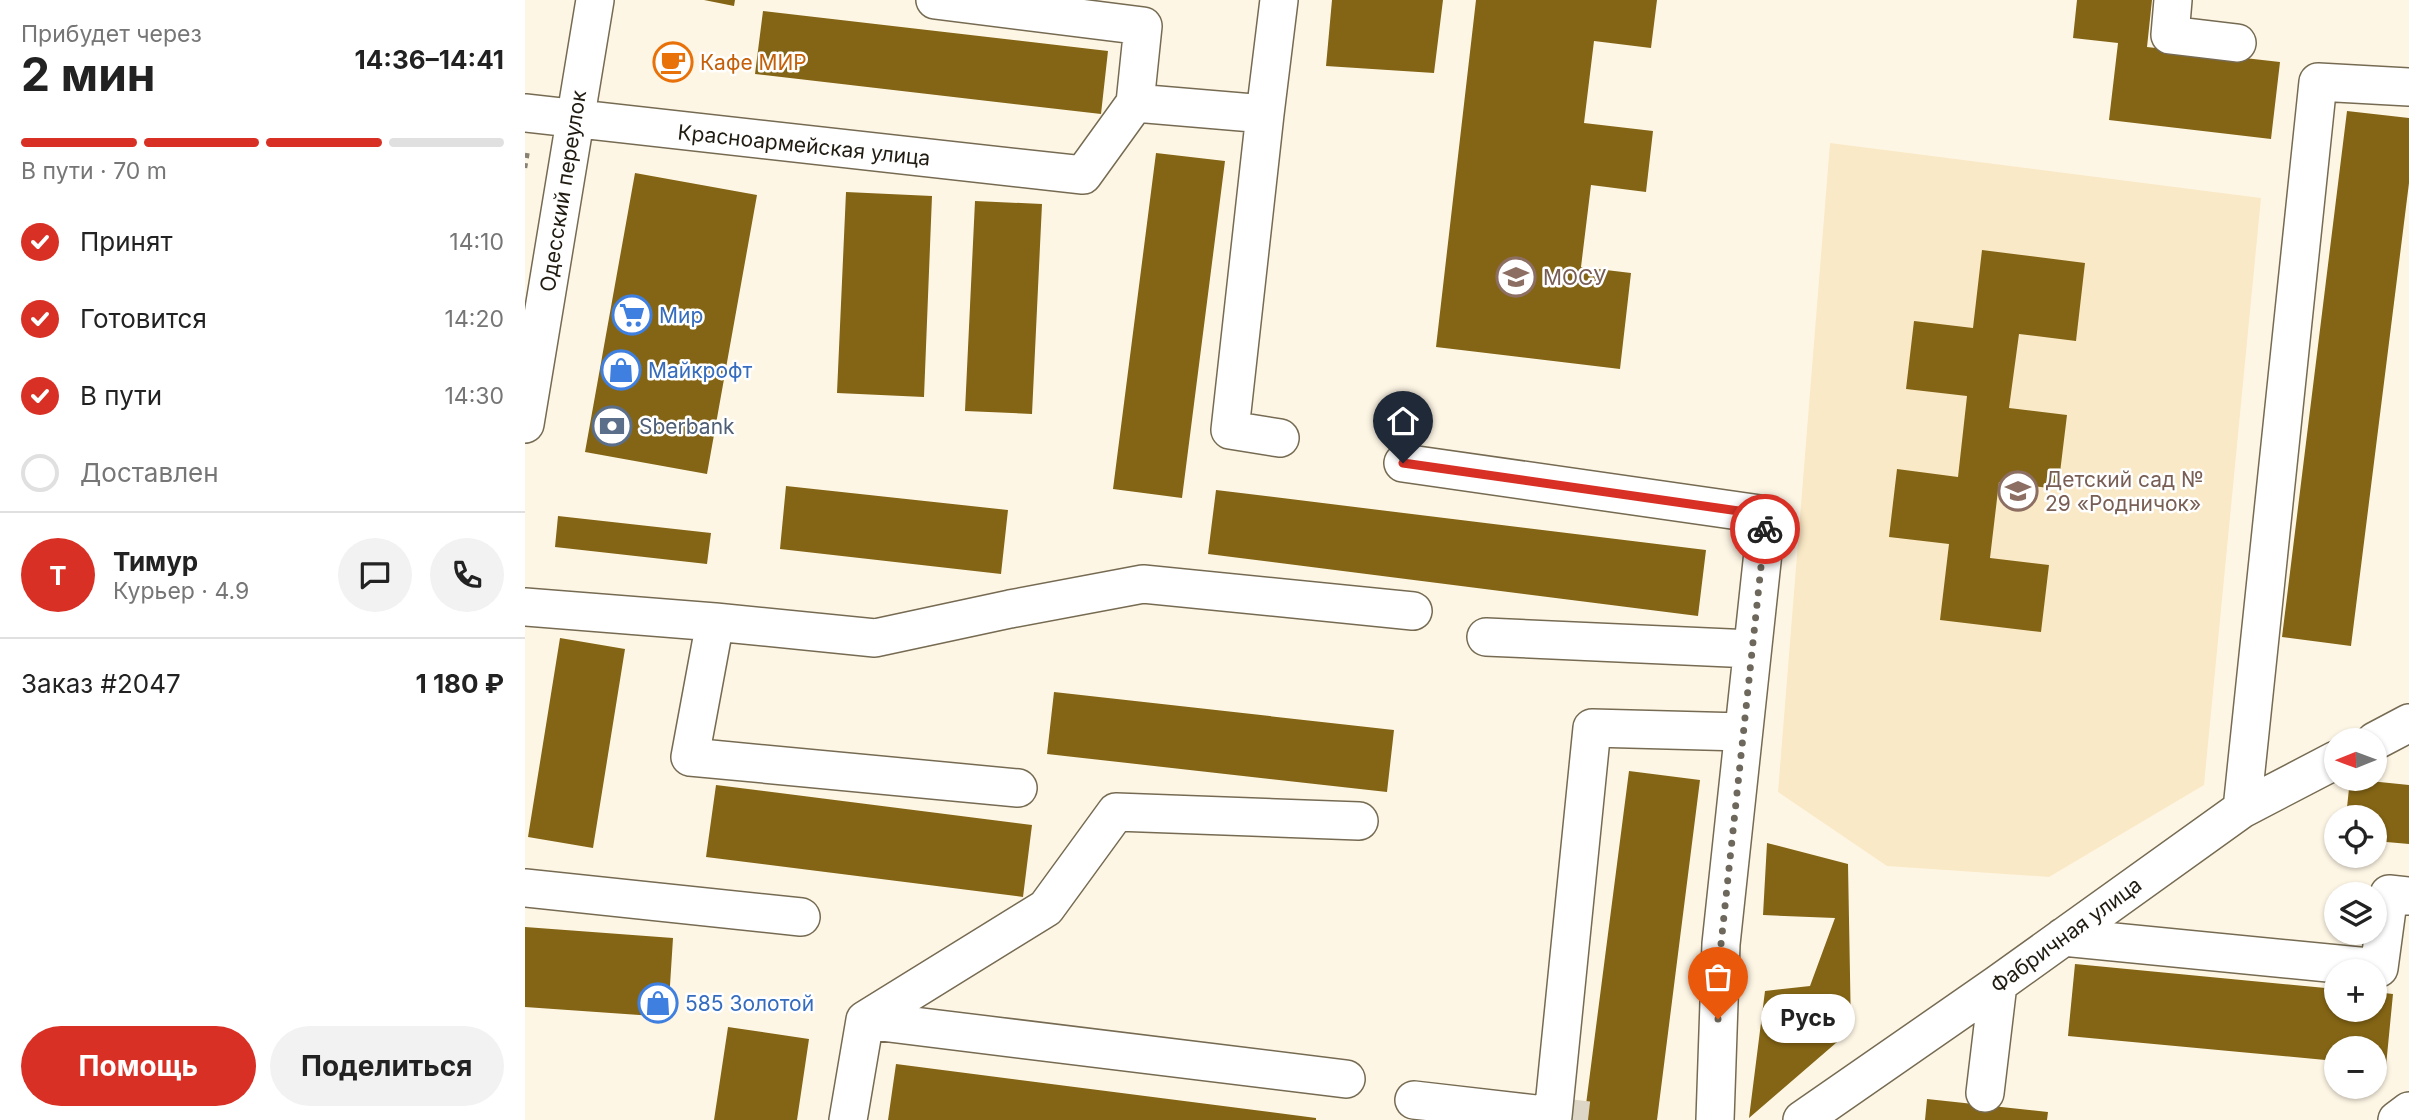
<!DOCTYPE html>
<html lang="ru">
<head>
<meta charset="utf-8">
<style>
  :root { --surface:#fff; --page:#f2f2f2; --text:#222; --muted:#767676; --line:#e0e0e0; --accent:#d93025 }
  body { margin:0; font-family:Inter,sans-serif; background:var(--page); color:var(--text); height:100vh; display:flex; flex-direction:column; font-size:26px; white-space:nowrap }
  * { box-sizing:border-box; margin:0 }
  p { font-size:23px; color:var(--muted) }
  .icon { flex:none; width:38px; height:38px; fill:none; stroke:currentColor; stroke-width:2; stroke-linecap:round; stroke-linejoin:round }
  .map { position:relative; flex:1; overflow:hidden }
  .details { display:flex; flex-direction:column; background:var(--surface); width:525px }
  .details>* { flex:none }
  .needle { width:46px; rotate:269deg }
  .buttons { position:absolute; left:1799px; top:728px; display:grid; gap:14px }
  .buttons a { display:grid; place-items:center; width:63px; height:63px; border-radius:50%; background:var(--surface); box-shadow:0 2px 5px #0004; font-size:35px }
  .pin { position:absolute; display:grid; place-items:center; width:60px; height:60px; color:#fff; margin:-72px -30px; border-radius:50% 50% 50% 0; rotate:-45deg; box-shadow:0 0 7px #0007 }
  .pin .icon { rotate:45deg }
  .courier { position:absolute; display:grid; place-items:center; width:70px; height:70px; margin:-35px; border:5px solid #d93025; border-radius:50%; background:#fff; color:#222; box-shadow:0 2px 9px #0007 }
  .bubble { position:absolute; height:49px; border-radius:24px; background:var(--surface); box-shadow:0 2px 5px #0004; font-size:23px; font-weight:700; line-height:49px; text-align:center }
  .head em { font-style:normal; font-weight:700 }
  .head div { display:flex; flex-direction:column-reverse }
  .head { display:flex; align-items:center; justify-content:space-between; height:119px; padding:0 21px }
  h1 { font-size:46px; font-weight:700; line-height:52px }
  .bar { display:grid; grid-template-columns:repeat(4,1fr); gap:10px 7px; align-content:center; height:84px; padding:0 21px }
  .bar i { height:9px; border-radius:5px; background:var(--line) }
  .bar .active { background:var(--accent) }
  .bar p { grid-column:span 4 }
  .line { display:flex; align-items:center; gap:18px; padding:0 21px; border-top:2px solid var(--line) }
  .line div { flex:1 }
  .round { display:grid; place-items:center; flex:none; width:74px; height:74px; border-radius:37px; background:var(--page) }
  ol { padding:0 21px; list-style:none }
  li { display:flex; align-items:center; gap:21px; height:77px }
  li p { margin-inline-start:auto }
  li .icon { padding:7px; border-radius:50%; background:var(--accent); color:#fff; stroke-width:4 }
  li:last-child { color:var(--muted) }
  li i { width:38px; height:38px; border:4px solid var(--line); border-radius:50% }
  .primary-button { display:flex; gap:14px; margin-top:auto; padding:14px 21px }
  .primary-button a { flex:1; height:80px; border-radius:42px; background:var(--accent); color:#fff; font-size:28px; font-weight:700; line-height:80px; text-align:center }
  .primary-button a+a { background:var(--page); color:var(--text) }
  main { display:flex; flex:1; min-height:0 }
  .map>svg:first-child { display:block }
  .built { fill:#fae9c6 }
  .building { fill:#846515 }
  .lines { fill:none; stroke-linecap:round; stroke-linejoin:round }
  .minor-tunnel { stroke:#ddd5c5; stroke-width:37; stroke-dasharray:37 18; stroke-linecap:butt }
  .minor-casing { stroke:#766b52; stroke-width:40 }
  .path { stroke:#888174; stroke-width:4.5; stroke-dasharray:5 5; stroke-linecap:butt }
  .minor { stroke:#fff; stroke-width:37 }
  .done { stroke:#6e685c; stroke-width:7; stroke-dasharray:0 12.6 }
  .route { stroke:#d93025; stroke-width:9 }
  .labels { text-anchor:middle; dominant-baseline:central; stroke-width:5; stroke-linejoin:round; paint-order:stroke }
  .food-label { font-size:21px; fill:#c56008; stroke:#fff; text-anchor:start }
  .street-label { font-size:21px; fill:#211c12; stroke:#fff }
  .education-label { font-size:21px; fill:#785e54; stroke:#fff; text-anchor:start }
  .shop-label { font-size:21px; fill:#366cbe; stroke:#fff; text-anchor:start }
  .service-label { font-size:21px; fill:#4e5e75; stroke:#fff; text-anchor:start }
</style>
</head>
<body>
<main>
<section class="details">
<div class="head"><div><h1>2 мин</h1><p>Прибудет через</p></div><em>14:36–14:41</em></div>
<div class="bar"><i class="active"></i><i class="active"></i><i class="active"></i><i></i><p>В пути · 70 m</p></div>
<ol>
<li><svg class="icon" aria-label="check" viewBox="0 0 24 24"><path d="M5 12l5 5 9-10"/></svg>Принят<p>14:10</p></li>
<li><svg class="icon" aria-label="check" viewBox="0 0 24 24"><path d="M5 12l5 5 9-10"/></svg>Готовится<p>14:20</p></li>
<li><svg class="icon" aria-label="check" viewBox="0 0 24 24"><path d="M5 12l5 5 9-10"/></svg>В пути<p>14:30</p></li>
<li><i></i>Доставлен</li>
</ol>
<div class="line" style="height:126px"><b class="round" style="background:var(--accent);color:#fff">Т</b><div><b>Тимур</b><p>Курьер · 4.9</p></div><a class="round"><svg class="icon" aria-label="chat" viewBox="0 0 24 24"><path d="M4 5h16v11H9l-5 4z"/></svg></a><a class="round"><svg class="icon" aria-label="phone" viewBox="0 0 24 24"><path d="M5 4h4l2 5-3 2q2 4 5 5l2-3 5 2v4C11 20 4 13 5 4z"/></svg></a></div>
<div class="line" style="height:91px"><div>Заказ #2047</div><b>1 180 ₽</b></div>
<div class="primary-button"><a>Помощь</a><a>Поделиться</a></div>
</section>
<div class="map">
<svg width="1884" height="1120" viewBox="0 0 1884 1120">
  <rect width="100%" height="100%" fill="#fef6e5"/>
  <!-- built -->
  <path class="built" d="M1305,143L1736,198L1679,785L1524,877L1362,866L1253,792Z"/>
  <!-- building -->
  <path class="building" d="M179,0H210L209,6Z
    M807,0H918L909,73L801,66Z
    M951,0H1132L1126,48L1069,41L1059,123L1128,131L1121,192L1066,185L1056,267L1106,273L1095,369L911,347Z
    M1552,0H1627L1622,47L1755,62L1746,139L1584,120L1593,43L1548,38Z
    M238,11L583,51L576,114L230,74Z
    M1822,111L1884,118V183L1826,646L1757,637Z
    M631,153L700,161L657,498L588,489Z
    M110,173L232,195L182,474L60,452Z
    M321,192L407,196L399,397L312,393Z
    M450,201L517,204L507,414L440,411Z
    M1457,250L1560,263L1551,341L1494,334L1484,408L1542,415L1533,489L1474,482L1465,558L1524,565L1516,632L1415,620L1424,544L1364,537L1372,469L1433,477L1442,396L1381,389L1389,321L1448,328Z
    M261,486L483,510L476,574L255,549Z
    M691,490L1181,550L1173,616L683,554Z
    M33,516L186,533L182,564L30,547Z
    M35,638L100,649L68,848L3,837Z
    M529,692L869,730L862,792L522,754Z
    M1104,771L1175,780L1132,1120H1059Z
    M1825,779L1884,785V844L1850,841V817H1821Z
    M191,785L507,825L498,897L181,857Z
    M1242,843L1323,864L1326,1030L1224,1118L1240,991L1285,986L1310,918L1238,915Z
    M0,927L148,938L143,1017L0,1007Z
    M1550,964L1811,989V1010H1850V992L1868,994L1861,1066L1850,1065V1048H1811V1061L1543,1036Z
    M203,1027L284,1039L272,1120H189Z
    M371,1064L791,1118V1120H363Z
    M1402,1099L1523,1112L1522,1120H1400Z"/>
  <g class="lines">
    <!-- minor-tunnel -->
    <path class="minor-tunnel" d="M1028,1116L1063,1120"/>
    <!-- minor casing -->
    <g class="minor-casing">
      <path id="minor" d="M410,0L618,26L610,103
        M1648,0L1645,35L1712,43
        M0,113L558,175L610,103L740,114L705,430L755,438
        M740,114L754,0
        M0,424L70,0
        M878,463L1242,515L1196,944L1190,1120
        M0,607L190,622L165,757L493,788
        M190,622L350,638L485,609L618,584L888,611
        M961,637L1227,649
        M1850,741L1884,723
        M1717,809L1793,82L1884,87
        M0,888L276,917
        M1538,937L1854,968L1864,894L1884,896
        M340,1020L521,908L591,812L834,821
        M1460,1093L1473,984
        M889,1100L1028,1116L1067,728L1218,732
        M323,1120L340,1020L821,1079
        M1277,1120L1473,984L1717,809L1811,760
        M1872,1120L1884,1111"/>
    </g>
    <!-- path -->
    <path class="path" d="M0,168L3,150"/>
    <!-- minor -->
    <use href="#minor" class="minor"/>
  </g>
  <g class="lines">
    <!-- done -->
    <path class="done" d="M1193,1019L1196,944L1240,529"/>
    <!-- route -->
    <path class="route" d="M878,463L1242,515L1240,529"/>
  </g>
  <!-- icons -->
  <defs>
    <g id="cafe-ring" transform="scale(2.0125)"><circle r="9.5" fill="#fff" stroke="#e8710a" stroke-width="1.5"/><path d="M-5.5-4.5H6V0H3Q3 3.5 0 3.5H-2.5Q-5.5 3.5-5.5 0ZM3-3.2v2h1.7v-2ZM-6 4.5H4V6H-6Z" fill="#e8710a"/></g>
    <g id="school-ring" transform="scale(2.0125)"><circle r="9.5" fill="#fff" stroke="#8d6e63" stroke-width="1.5"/><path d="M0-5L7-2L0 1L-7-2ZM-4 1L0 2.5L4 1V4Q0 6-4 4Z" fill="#8d6e63"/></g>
    <g id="supermarket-ring" transform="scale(2.0125)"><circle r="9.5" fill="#fff" stroke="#3f7fe0" stroke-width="1.5"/><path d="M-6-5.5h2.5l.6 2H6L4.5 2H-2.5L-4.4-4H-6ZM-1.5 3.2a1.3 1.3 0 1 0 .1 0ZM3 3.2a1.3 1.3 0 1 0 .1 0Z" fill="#3f7fe0"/></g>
    <g id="shop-ring" transform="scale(2.0125)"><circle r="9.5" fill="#fff" stroke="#3f7fe0" stroke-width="1.5"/><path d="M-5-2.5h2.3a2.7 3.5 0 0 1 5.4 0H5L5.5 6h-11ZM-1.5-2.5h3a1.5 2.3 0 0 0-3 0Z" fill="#3f7fe0"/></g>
    <g id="bank-ring" transform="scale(2.0125)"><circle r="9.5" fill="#fff" stroke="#5c6f8a" stroke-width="1.5"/><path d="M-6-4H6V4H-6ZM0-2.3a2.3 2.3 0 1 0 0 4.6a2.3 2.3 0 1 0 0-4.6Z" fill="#5c6f8a"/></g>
  </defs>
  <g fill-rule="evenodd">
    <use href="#cafe-ring" x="148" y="62"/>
    <use href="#school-ring" x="991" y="277"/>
    <use href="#supermarket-ring" x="107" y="315"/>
    <use href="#shop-ring" x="96" y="370"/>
    <use href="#bank-ring" x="87" y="426"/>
    <use href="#school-ring" x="1493" y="491"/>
    <use href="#shop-ring" x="133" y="1003"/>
  </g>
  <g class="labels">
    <!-- food labels -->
    <g class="food-label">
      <text x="175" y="62">Кафе МИР</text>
    </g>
    <!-- street labels -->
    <g class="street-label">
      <text transform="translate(279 145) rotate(6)">Красноармейская улица</text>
      <text transform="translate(38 191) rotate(-81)">Одесский переулок</text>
      <text transform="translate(1541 935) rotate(-36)">Фабричная улица</text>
    </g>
    <!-- education labels -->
    <g class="education-label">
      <text x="1018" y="277">МОСУ</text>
      <text x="1520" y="479">Детский сад №<tspan x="1520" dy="24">29 «Родничок»</tspan></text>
    </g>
    <!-- shop labels -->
    <g class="shop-label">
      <text x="134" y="315">Мир</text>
      <text x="123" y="370">Майкрофт</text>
      <text x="160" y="1003">585 Золотой</text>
    </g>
    <!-- service labels -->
    <g class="service-label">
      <text x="114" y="426">Sberbank</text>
    </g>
  </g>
</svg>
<div class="buttons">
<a><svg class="needle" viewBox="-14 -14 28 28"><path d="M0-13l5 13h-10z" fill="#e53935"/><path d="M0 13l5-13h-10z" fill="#767676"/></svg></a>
<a><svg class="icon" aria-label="locate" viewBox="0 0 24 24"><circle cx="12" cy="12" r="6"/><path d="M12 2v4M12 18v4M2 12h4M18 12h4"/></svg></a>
<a><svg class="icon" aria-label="layers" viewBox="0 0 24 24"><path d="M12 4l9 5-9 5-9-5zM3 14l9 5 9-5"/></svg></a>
<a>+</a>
<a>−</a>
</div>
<div class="pin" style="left:1193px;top:1019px;background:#ea580c"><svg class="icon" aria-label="bag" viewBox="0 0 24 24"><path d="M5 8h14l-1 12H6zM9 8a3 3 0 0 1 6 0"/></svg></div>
<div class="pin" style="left:878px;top:463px;background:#1f2937"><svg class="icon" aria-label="home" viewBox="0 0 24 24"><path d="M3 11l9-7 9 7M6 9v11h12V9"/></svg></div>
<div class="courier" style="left:1240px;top:529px"><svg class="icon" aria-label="bike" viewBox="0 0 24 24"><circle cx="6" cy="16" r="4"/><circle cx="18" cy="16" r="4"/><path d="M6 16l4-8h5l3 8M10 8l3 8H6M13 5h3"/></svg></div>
<div class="bubble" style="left:1236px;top:994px;width:94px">Русь</div>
</div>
</main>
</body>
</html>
